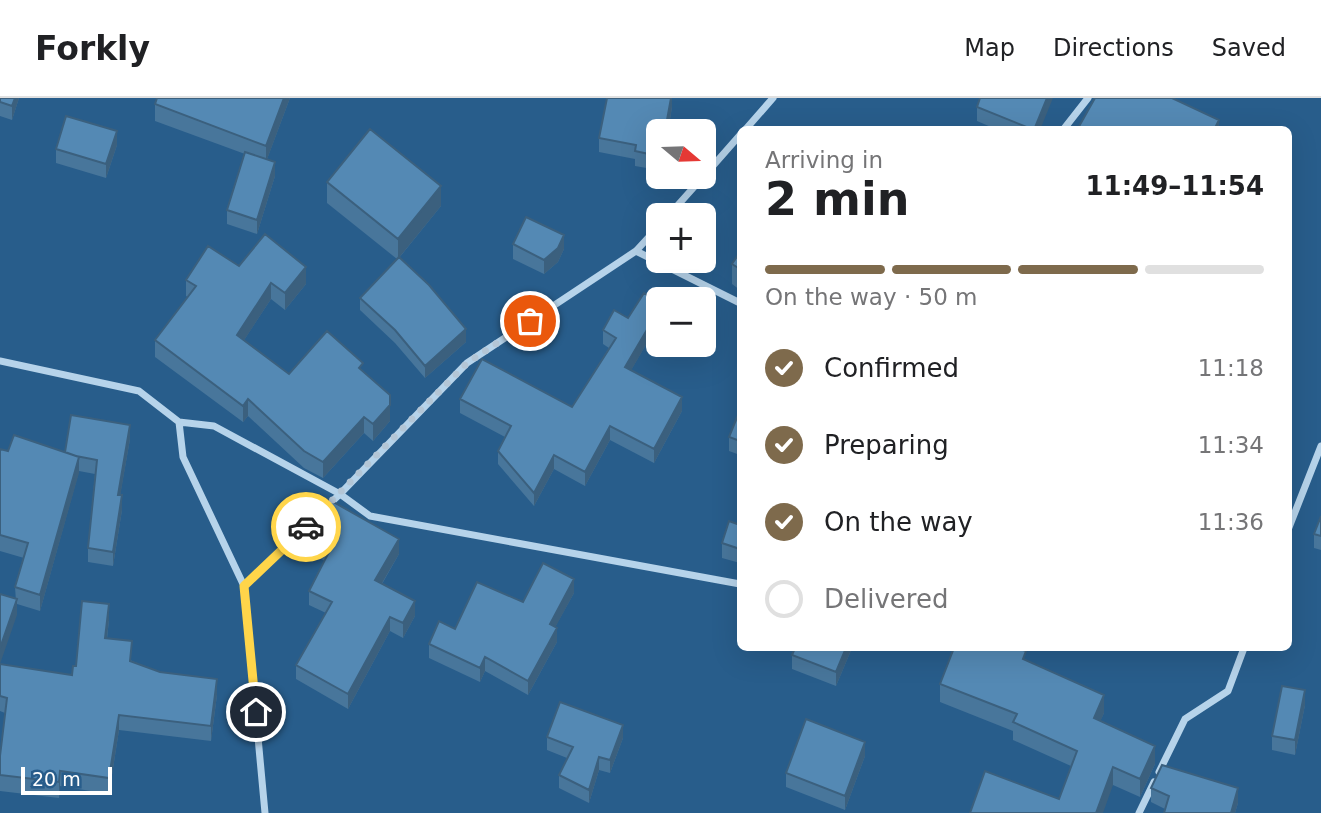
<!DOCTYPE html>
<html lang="en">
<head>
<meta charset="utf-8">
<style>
  :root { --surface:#fff; --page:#f2f2f2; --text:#202124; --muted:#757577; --line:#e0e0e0; --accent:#7e6a4c }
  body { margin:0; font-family:"DejaVu Sans",sans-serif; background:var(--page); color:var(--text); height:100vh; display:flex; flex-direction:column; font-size:26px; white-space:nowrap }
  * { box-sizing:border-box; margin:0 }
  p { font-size:23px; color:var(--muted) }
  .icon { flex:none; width:38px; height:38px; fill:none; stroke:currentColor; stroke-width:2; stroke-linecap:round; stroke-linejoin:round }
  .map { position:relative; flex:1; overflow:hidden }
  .panel { position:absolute; left:737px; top:28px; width:555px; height:525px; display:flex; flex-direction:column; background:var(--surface); border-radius:10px; box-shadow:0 7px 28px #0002 }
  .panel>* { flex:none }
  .needle { width:46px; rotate:109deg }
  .tools { position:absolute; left:646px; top:21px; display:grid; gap:14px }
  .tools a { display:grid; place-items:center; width:70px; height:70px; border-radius:10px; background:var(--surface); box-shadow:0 7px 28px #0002; font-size:35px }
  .scale { position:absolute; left:21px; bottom:18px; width:91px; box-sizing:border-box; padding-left:7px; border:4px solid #fff; border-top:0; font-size:19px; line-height:24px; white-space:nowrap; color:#fff; -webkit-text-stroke:5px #285d8b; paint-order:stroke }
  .pin { position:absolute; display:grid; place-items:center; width:60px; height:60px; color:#fff; margin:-30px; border:4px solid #fff; border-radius:50%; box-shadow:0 2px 7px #0007 }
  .courier { position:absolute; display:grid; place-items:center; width:70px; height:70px; margin:-35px; border:5px solid #ffd54a; border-radius:50%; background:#fff; color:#222; box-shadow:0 2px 9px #0007 }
  .head em { font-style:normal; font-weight:600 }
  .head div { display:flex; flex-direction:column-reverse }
  .head { display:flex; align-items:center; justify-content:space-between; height:119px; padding:0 28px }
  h1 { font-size:46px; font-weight:600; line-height:52px }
  .bar { display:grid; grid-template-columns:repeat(4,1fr); gap:10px 7px; align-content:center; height:84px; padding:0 28px }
  .bar i { height:9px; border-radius:5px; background:var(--line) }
  .bar .current { background:var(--accent) }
  .bar p { grid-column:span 4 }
  ol { padding:0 28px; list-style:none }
  li { display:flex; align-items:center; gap:21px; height:77px }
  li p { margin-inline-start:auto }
  li .icon { padding:7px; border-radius:50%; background:var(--accent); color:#fff; stroke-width:4 }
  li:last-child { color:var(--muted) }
  li i { width:38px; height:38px; border:4px solid var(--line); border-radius:50% }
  header { display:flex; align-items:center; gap:42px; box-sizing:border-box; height:98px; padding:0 35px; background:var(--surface); border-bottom:2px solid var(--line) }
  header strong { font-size:33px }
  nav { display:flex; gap:38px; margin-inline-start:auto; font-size:24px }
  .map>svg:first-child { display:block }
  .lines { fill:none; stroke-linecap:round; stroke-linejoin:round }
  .street { stroke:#b6d3ea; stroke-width:7 }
  .wall { fill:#48769b }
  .shaded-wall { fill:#3b607e }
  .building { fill:#5489b4; stroke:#3b607e; stroke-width:2 }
  .done { stroke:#b4c6d6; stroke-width:7; stroke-dasharray:0 12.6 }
  .route { stroke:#ffd54a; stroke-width:9 }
</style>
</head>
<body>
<header>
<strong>Forkly</strong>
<nav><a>Map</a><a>Directions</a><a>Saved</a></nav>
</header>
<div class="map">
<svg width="1321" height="715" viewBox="0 0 1321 715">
  <rect width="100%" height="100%" fill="#285d8b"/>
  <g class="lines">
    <!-- street -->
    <path class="street" d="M745,32L773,0
      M1063,32L1088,0
      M704,78L740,37
      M669,117L703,79
      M636,153L740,205
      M0,263L139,293L179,324L214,328L340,396L370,418L740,486
      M179,324L183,359L244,488L265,715
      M1288,432L1321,348
      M244,488L340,396L467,265L636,153L658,129
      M1159,674L1185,621L1228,593L1244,550
      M1139,715L1154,684"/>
  </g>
  <!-- wall -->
  <path class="wall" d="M0,0H19L12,22L0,18Z
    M157,0H290L267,61L275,78L257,136L227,126V112L245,56L155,23V6Z
    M672,0V9L668,33H658V72L635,68V61L599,54V40Z
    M977,9L1040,32H998L977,23Z
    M117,47L106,80L56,65V51Z
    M327,84L441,108L399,160L466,244L425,280L395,245L360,212V200L397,161L327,105Z
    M513,146L564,151L558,164L544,176L513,161Z
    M740,154V192L732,186V166Z
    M239,168L306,186L285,212L271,201L244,242L289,276L363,273L390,323L373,343L364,335L323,380L304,370L248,318L243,324L155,259V242L188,199L186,198V182Z
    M658,204V226L631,272L682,313L654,365L610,342L585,388L554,371L534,408L498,366V353L505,339L460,315V301L572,309L609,250L603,246V232L628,220Z
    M740,312V357L729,353V339Z
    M130,341L120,397L122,412L113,468L88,464V450L95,376L79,373L40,513L17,506V517L15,489L24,460L0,453V351L8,353L65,354Z
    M1321,418V452L1314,450V436Z
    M740,427V465L722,460V445Z
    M306,439L399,456L382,486L415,518L403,540L390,533L348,611L296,581V567L326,515L309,507V493L325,463L306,453Z
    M574,495L555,529L557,544L528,597L485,573L480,584L429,560V546L455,531L523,504Z
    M109,522L107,541L132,563L217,597L211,643L119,632L109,696L60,688L59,700L0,693V658L5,615L0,613V567L72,577L76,568Z
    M852,550L836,588L792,571V557Z
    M1026,562L1104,615L1100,623L1155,666L1140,699L1113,687L1059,701L1071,668L1013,642V633L940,604V586Z
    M1305,607L1295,657L1272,652V638Z
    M547,639L623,640L610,675L599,672L589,705L559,690V677L567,660L547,652Z
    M865,658L845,712L786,689V675Z
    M1151,690L1238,705L1235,715H1164L1165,711L1151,704Z"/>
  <!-- shaded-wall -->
  <path class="shaded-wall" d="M15,0H19L12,22V8Z
    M284,0H290L266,64V48Z
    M671,0H672V9L668,33H665Z
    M1047,0H1053L1040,32H1034Z
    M1219,22V32H1214Z
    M117,33V47L106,80V66Z
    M275,64V78L257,136V122Z
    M441,88V108L398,161V141Z
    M564,137V151L558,164L544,176V162Z
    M306,169V186L285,212V195Z
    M271,185V201L237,253V237Z
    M658,213V226L625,283V269Z
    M466,231V244L425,280V268Z
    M682,299V313L654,365V351Z
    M248,301V318L243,324V308Z
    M390,307V323L373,343V326Z
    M364,319V335L323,380V364Z
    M130,327V341L118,411V397Z
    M610,328V342L585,388V374Z
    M554,357V371L534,408V395Z
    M79,359V375L40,513V497Z
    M122,397V412L113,468V454Z
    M399,441V456L375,497V482Z
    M574,481V495L550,539V526Z
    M17,501V517L0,566V550Z
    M415,503V518L403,540V525Z
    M109,506V522L105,556V540Z
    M390,519V533L348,611V596Z
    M557,530V544L528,597V583Z
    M846,550H852L836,588V574Z
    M485,559V573L480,584V570Z
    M217,581V597L211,643V628Z
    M1305,592V607L1295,657V642Z
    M1104,597V615L1094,638V620Z
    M119,617V632L109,696V680Z
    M623,627V640L610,675V662Z
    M865,644V658L845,712V698Z
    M1155,648V666L1140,699V681Z
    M599,659V672L589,705V692Z
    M1113,669V687L1103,715H1096Z
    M60,673V688L59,700V684Z
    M1238,690V705L1235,715H1231Z"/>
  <!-- building -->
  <path class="building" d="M0,0H15L12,8L0,4Z
    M157,0H284L266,48L155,6Z
    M607,0H671L665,33H658V58L635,53L636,47L599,40Z
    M980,0H1047L1034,32L977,9Z
    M1095,0H1172L1219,22L1214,32H1077Z
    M66,18L117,33L106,66L56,51Z
    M370,31L441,88L398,141L327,84Z
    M245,54L275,64L257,122L227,112Z
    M526,119L564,137L558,150L544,162L513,146Z
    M265,136L306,169L285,195L271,185L237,237L289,276L327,233L363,265L359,270L390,297V307L373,326L364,319L323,364L304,353L248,301L243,308L155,242L196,188L186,182L208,148L239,168Z
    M740,154V171L732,166Z
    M399,159L429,187L466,231L425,268L395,232L360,200Z
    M644,195L658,204V213L625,269L682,299L654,351L610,328L585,374L554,357L534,395L498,353L511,328L460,301L482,261L572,309L616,240L603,232L614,212L628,220Z
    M740,312V343L729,339Z
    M71,317L130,327L118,397H122L113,454L88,450L97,362L76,358L65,354Z
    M14,337L79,359L40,497L15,489L28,445L0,437V351L8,353Z
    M328,401L399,441L375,482L415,503L403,525L390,519L348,596L296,567L332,504L309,493L330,452L306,439Z
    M1321,418V438L1314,436Z
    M729,423L740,427V451L722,445Z
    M543,465L574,481L550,526L557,530L528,583L485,559L480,570L429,546L439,523L455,531L477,484L523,504Z
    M0,496L17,501L0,550Z
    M82,503L109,506L105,540L132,543L130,563L160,574L217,581L211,628L119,617L109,680L60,673L59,684L0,677V658L7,600L0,598V566L72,577L73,568H76Z
    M795,550H846L836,574L792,557Z
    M954,550H1018L1026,553L1023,561L1104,597L1094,620L1155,648L1140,681L1113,669L1096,715H970L985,673L1059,701L1077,653L1013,624L1017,616L940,586Z
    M1282,588L1305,592L1295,642L1272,638Z
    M560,604L623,627L610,662L599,659L589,692L559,677L573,649L547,639Z
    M806,621L865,644L845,698L786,675Z
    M1162,667L1238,690L1231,715H1164L1169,698L1151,690Z"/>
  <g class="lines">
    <!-- done -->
    <path class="done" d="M306,429L467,265L530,223"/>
    <!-- route -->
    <path class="route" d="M256,614L244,488L306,429"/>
  </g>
</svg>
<div class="tools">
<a><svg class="needle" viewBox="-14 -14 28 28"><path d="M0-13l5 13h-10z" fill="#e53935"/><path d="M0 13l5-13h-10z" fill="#757577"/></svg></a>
<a>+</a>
<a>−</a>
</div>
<div class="scale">20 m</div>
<div class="pin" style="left:530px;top:223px;background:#ea580c"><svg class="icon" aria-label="bag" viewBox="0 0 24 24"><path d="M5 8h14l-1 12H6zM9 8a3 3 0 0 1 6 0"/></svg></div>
<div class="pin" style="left:256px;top:614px;background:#1f2937"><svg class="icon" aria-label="home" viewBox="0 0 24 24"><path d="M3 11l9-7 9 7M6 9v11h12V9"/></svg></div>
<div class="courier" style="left:306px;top:429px"><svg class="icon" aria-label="car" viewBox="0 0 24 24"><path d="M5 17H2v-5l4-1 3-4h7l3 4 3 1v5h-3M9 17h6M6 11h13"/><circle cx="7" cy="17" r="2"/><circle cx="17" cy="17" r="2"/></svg></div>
<section class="panel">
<div class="head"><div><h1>2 min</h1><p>Arriving in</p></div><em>11:49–11:54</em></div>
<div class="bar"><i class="current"></i><i class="current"></i><i class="current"></i><i></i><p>On the way · 50 m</p></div>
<ol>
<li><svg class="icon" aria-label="check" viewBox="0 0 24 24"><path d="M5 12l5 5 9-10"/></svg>Confirmed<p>11:18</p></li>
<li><svg class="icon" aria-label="check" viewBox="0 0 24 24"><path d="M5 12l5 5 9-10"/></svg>Preparing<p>11:34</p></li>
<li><svg class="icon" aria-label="check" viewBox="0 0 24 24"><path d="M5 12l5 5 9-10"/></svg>On the way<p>11:36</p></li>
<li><i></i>Delivered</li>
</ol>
</section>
</div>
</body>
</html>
